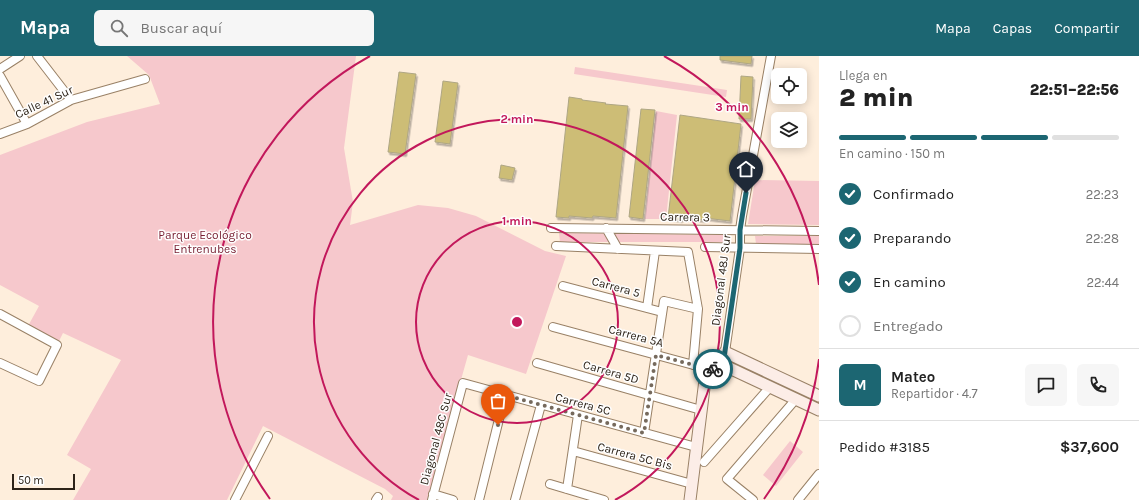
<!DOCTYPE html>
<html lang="es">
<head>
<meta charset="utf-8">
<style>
  :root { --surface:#fff; --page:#f6f6f6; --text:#222; --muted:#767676; --line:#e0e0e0; --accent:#1c6672 }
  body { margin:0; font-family:Karla,sans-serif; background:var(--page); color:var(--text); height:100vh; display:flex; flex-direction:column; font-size:15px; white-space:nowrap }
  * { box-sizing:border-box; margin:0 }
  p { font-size:13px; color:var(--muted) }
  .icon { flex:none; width:22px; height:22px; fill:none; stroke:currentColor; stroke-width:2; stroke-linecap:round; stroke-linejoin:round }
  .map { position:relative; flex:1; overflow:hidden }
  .drawer { display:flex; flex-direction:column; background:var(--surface); width:320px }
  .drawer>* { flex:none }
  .buttons { position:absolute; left:771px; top:12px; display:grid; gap:8px }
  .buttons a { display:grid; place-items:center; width:36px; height:36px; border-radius:6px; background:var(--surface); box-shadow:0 2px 10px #0003; font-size:20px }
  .scale { position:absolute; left:12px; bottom:10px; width:63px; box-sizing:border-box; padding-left:4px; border:2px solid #2d2318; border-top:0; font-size:11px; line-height:14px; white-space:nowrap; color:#2d2318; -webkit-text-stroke:3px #fefefe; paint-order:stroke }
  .pin { position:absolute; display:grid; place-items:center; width:34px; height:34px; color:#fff; margin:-41px -17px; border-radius:50% 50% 50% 0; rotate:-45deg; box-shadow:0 0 4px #0007 }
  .pin .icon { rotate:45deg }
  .courier { position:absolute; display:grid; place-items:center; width:40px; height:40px; margin:-20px; border:3px solid #1c6672; border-radius:50%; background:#fff; color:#222; box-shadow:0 1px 5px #0007 }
  .headline em { font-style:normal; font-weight:800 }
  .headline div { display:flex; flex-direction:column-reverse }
  .headline { display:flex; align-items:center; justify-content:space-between; height:68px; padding:0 20px }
  h1 { font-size:26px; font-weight:800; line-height:30px }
  .bar { display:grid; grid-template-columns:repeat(4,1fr); gap:6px 4px; align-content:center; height:48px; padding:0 20px }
  .bar i { height:5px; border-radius:3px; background:var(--line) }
  .bar .selected { background:var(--accent) }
  .bar p { grid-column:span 4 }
  .line { display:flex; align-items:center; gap:10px; padding:0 20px; border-top:1px solid var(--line) }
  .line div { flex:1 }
  .round { display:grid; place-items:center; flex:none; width:42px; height:42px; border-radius:6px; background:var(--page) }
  ol { padding:0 20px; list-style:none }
  li { display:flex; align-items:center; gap:12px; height:44px }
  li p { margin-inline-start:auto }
  li .icon { padding:4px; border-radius:50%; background:var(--accent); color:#fff; stroke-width:4 }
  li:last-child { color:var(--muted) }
  li i { width:22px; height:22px; border:2px solid var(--line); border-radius:50% }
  header { display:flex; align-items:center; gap:24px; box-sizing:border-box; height:56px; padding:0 20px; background:var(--accent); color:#fff }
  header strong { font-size:19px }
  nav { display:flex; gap:22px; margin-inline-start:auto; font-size:14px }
  .search { width:280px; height:36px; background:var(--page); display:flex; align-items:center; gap:10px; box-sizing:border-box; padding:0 14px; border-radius:6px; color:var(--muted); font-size:15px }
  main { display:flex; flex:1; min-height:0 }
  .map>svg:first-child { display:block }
  .green { fill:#f6c8cc }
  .building { fill:#cdbd76; stroke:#aea684; filter:url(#shadow) }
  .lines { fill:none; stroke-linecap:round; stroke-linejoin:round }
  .street-casing { stroke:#998166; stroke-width:10 }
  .secondary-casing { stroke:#998166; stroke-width:13 }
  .street { stroke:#fff; stroke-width:8 }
  .secondary { stroke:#fcede7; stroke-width:11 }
  .done { stroke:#766a5d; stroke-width:4; stroke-dasharray:0 7.2 }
  .route { stroke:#1c6672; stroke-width:5 }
  .ring { fill:none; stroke:#c2185b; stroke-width:2 }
  .labels { text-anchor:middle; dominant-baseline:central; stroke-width:3; stroke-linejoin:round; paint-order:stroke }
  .street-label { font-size:12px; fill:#2d2318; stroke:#fefefe }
  .park-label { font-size:12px; fill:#771e31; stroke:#fefefe }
  .centre { fill:#c2185b; stroke:#fefefe; stroke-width:2 }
  .ring-label { font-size:12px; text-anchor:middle; font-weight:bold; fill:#c2185b; stroke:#fefefe; stroke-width:3; stroke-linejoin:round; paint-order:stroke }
</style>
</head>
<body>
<header>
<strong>Mapa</strong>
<div class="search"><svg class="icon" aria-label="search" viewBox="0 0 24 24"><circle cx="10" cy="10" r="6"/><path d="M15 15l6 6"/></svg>Buscar aquí</div>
<nav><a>Mapa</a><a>Capas</a><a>Compartir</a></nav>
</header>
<main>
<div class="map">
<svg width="819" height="444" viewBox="0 0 819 444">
  <defs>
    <filter id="shadow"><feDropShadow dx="1.5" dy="2.5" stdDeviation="0" flood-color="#0004"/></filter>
  </defs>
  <rect width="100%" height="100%" fill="#feeedc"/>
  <!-- green -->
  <path class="green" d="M127,0H356L344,92L353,146L350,169L418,149L448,152L476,160L545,195L566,200L526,318L468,299L427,444H391L393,440L385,433L263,370L227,444H73L91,413L67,399L121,304L63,277L58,287L28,270L39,250L0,229V99L87,66L160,48L149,19Z
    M575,11L727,34L726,41L574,18Z
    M656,55L677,59L666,163H645Z
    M755,124L819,125V169L748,168Z
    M559,177L728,179V186H560Z
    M755,180H819V188H756Z
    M790,385L803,396L776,430L763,419Z"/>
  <!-- building -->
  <path class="building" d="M720,0H752L751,8L720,4Z
    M399,16L416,18L405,98L388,96Z
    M741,20L753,21L751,63H739Z
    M443,25L458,27L450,88L435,86Z
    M569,41L582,43V44L606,47L605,48L628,50L616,162L593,160L592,162L569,160V162L556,161Z
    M641,53L655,54L643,163L629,161Z
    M680,59L741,68L730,165L705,162L704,164L682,162L681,164L668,162Z
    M501,109L515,112L512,124L499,122Z"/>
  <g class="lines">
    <!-- street casing -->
    <g class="street-casing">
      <path id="street" d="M37,0L71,44
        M0,13L20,0
        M0,20L27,68
        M0,78L27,68L71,44L145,23
        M551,172L819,175
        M606,172L618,193
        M556,190L688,196L698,253L693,309
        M705,191L819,193
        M563,230L662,256
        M647,252L655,195
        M0,258L57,289L39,325L0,307
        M553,271L712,314
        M725,296L740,192V174L742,160L771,0
        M537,307L701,354
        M644,377L664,245L698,253
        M573,395L692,428
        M704,406L770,331
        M550,428L604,444
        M567,433L578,359
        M433,438L453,444
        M235,444L268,380
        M376,444L378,441
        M432,444L463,327L696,391
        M479,444L505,339
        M515,444L541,349
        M753,444L727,423L796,343
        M798,444L819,418"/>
    </g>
    <!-- secondary casing -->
    <g class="secondary-casing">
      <path id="secondary" d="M723,309L725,296L819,340
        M723,309L819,354
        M690,444L705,324L709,317L723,309"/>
    </g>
    <!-- street -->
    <use href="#street" class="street"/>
    <!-- secondary -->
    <use href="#secondary" class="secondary"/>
  </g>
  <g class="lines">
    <!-- done -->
    <path class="done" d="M498,369L505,339L644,377L656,299L712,314L713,313"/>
    <!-- route -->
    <path class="route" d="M713,313L723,309L740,192V174L746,137"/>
  </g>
  <!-- distance rings -->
  <g class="ring">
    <circle cx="517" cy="266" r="101"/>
    <path d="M419 444A203 203 0 1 1 615 444"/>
    <path d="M819 303A304 304 0 0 1 764 443M270 443A304 304 0 0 1 370 0M664 0A304 304 0 0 1 819 229"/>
  </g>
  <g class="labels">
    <!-- street labels -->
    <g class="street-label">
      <text transform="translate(44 46) rotate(-25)">Calle 41 Sur</text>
      <text transform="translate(685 161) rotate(1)">Carrera 3</text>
      <text transform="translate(721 224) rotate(-83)">Diagonal 48J Sur</text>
      <text transform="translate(616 231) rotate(15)">Carrera 5</text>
      <text transform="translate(636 280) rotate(15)">Carrera 5A</text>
      <text transform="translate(611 316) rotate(16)">Carrera 5D</text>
      <text transform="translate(583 348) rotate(15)">Carrera 5C</text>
      <text transform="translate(436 383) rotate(-75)">Diagonal 48C Sur</text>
      <text transform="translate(635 400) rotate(15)">Carrera 5C Bis</text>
    </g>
    <!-- park labels -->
    <g class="park-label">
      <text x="205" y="179">Parque Ecológico<tspan x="205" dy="14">Entrenubes</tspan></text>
    </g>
  </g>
  <circle cx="517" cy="266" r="6" class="centre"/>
  <g class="ring-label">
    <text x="732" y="55">3 min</text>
    <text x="517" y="67">2 min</text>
    <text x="517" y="169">1 min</text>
  </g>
</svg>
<div class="buttons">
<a><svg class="icon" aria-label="locate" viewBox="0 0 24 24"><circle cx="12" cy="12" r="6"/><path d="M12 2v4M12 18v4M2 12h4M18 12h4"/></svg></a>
<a><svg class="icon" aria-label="layers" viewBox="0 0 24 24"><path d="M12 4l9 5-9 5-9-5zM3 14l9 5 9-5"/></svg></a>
</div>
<div class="scale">50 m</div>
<div class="pin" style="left:498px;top:369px;background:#ea580c"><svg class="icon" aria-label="bag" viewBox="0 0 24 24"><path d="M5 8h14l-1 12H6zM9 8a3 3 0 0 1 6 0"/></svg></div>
<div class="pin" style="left:746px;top:137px;background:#1f2937"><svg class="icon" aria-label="home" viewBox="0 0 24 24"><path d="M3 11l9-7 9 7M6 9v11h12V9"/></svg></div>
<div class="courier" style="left:713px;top:313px"><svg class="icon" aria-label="bike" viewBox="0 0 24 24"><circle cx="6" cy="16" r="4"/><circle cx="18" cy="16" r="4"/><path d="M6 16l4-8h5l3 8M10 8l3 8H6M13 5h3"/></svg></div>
</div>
<section class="drawer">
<div class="headline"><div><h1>2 min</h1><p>Llega en</p></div><em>22:51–22:56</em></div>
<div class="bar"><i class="selected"></i><i class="selected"></i><i class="selected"></i><i></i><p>En camino · 150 m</p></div>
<ol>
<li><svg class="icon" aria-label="check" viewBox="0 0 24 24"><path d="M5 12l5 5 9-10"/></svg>Confirmado<p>22:23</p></li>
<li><svg class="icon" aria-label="check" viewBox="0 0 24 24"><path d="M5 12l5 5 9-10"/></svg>Preparando<p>22:28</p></li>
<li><svg class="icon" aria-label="check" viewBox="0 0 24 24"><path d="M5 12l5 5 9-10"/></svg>En camino<p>22:44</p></li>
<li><i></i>Entregado</li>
</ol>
<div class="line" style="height:72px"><b class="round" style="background:var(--accent);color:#fff">M</b><div><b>Mateo</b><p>Repartidor · 4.7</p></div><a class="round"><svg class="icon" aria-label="chat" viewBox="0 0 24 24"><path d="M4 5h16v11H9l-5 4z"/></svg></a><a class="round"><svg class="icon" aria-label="phone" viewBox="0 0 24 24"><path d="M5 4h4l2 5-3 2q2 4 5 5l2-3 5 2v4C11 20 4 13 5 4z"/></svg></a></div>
<div class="line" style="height:52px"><div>Pedido #3185</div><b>$37,600</b></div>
</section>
</main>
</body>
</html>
